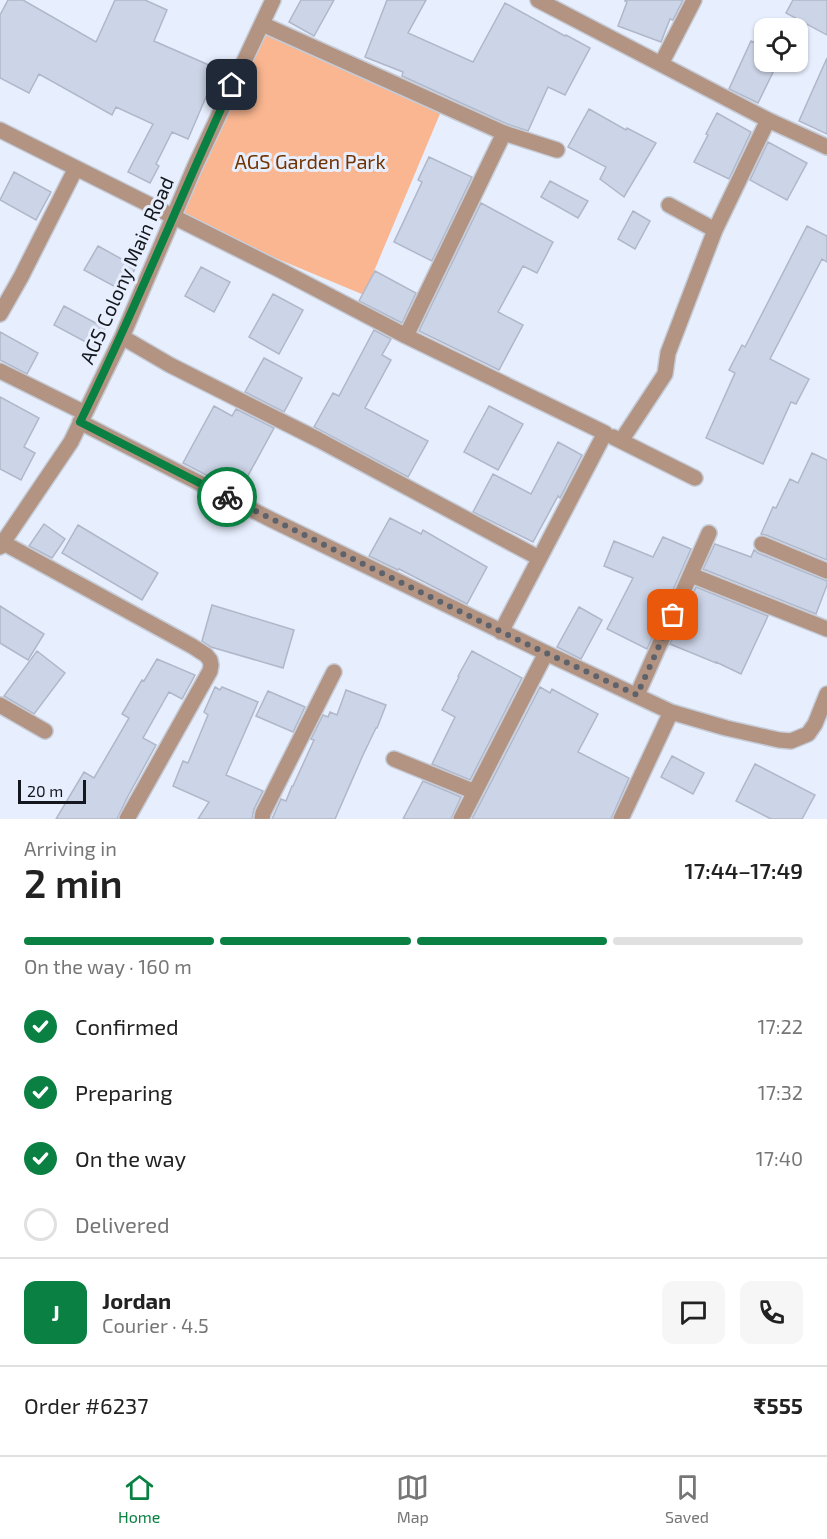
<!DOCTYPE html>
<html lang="en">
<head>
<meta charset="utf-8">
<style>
  :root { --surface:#fff; --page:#f6f6f6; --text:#222; --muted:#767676; --line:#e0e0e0; --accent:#0b8043 }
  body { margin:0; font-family:"Exo 2",sans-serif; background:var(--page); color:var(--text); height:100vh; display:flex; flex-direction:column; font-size:22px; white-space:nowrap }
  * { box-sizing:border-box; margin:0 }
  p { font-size:20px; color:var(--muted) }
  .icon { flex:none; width:33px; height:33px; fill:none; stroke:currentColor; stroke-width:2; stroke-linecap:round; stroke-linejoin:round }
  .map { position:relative; height:819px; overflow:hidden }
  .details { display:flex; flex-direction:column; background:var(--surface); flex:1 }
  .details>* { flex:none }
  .controls { position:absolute; left:754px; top:18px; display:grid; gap:12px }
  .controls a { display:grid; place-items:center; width:54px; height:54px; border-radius:12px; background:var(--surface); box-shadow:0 2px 4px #0004; font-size:30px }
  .scale { position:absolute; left:18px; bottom:15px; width:68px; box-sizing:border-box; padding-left:6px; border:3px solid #14171d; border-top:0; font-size:16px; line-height:21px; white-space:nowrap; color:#14171d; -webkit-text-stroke:4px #e7eefd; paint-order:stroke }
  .pin { position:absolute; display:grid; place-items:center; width:51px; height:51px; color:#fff; margin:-26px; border-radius:12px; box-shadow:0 3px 9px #0006 }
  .courier { position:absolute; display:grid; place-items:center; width:60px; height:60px; margin:-30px; border:4px solid #0b8043; border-radius:50%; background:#fff; color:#222; box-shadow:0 2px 8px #0007 }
  .overview em { font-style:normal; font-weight:600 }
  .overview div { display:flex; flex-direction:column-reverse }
  .overview { display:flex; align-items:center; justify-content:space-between; height:102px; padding:0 24px }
  h1 { font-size:39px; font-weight:600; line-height:45px }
  .bar { display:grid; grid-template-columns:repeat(4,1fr); gap:9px 6px; align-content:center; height:72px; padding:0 24px }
  .bar i { height:8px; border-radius:4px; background:var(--line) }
  .bar .current { background:var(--accent) }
  .bar p { grid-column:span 4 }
  .line { display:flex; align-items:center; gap:15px; padding:0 24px; border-top:2px solid var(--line) }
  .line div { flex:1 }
  .round { display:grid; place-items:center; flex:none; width:63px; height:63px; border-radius:12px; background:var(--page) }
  ol { padding:0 24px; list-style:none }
  li { display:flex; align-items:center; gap:18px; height:66px }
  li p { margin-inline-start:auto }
  li .icon { padding:6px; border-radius:50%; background:var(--accent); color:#fff; stroke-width:4 }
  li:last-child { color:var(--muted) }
  li i { width:33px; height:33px; border:3px solid var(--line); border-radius:50% }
  .tabs { display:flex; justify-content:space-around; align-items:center; height:84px; border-top:2px solid var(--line); background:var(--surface); font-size:16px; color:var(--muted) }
  .tabs a { display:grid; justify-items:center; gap:3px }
  .tabs .current { color:var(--accent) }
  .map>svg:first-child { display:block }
  .green { fill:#f9b690 }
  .building { fill:#ccd4e7; stroke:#b0b7c9; stroke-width:1.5 }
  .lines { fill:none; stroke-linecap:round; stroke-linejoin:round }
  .street-casing { stroke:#c5ccd9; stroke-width:18 }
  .street { stroke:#b39381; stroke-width:15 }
  .done { stroke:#5e626b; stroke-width:6; stroke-dasharray:0 10.8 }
  .route { stroke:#0b8043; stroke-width:8 }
  .labels { text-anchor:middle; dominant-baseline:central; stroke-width:6; stroke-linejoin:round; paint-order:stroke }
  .park-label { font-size:20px; fill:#723200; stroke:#e7eefd }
  .street-label { font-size:20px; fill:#14171d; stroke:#e7eefd }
</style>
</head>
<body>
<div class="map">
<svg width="827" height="819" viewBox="0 0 827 819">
  <rect width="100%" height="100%" fill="#e7eefd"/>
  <!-- green -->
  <path class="green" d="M262,25L442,109L364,295L175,216Z"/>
  <!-- building -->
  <path class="building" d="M8,0H23L96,42L115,0H145L167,10L154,41L218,69L188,139L172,132L156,164L159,166L150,183L128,172L153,124L116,107L112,115L39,74L29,93L0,78V15Z
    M301,0H334L314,36L289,22Z
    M387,0H426L408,33L473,62L505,3L565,36L566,35L590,48L565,95L548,87L528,131L507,124L402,76L403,72L365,57Z
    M625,0H683L673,20L670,19L661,42L618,26L627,2L625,1Z
    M793,0H827V35L786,13Z
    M751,41L765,47V62H778L758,103L729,89Z
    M827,58V134L799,121Z
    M589,109L626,130L627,128L656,143L624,197L600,179L606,167L568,147Z
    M717,113L751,132L729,179L694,162L708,135L706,134Z
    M768,142L807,163L787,200L750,180Z
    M429,157L472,177L432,261L394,242L422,182L418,180Z
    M14,172L51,192L36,220L0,200Z
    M550,181L588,201L578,218L541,197Z
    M481,203L553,242L537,273L523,266L498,312L523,325L499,370L419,331Z
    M633,211L650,221L635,249L618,239Z
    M807,226L827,236V262L822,259L770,359L809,379L796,404L791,402L763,464L706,438L735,373L729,370L742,345L745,347Z
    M98,246L136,267L123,291L84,270Z
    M201,267L230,282L214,312L185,296Z
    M375,271L416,293L402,323L359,301Z
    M273,294L303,310L279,354L249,337Z
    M64,306L105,328L95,347L54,325Z
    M374,330L391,339L382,355L391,360L365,408L428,441L408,477L314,427L333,393L339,396Z
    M0,332L38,353L27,374L0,360Z
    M264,358L302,378L284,412L245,392Z
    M0,397L39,418L24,447L35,453L21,480L0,469Z
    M214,406L232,416L236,409L274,428L239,492L183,463Z
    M489,406L523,424L498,470L464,452Z
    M558,442L582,455L560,498L558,496L533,542L473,512L493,474L531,494Z
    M812,453L827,460V560L766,535L761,534L773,507L776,508L790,479L798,483Z
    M390,518L421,534L423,530L487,567L467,604L399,569L398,570L369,556Z
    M44,524L65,539L52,558L29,546Z
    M78,525L158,573L142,600L62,553Z
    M663,537L691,549L647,649L607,629L633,578L604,566L614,541L653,557Z
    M715,544L751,557L754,550L758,553L827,581V585L816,614L703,569Z
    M696,587L768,616L741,674L716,662V663L670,644Z
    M212,605L294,630L283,668L211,647L202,641Z
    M0,606L44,634L28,660L0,643Z
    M579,607L602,620L581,659L557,647Z
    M37,651L65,673L34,714L4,696Z
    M472,651L522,678L470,780L432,764L455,717L442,710L459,677L458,676Z
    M157,659L195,675L182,699L169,692L143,738L156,745L127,798L117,819H56L84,772L94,778L129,718L122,714L142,680L144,681Z
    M215,687L220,690L222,687L258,702L226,775L263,791L254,809L252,819H198L209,802L173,786L183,761L188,763L208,715L204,712Z
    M540,687L550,693L552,689L598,714L578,752L629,778L611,819H472Z
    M346,690L386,705L377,728H376L363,755L335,819H272L281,799L286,801L292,786H293L314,740L311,739L323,715L328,717L330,712L337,715Z
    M268,691L305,707L293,732L256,716Z
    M672,756L704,773L693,794L661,777Z
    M755,764L815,795L802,819H771L736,801Z
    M423,781L461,797L451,819H403Z"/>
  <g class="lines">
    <!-- street casing -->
    <g class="street-casing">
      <path id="street" d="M538,0L768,120L827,147
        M262,24L504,133L406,336
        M661,64L694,0
        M0,130L280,270L406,336L605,433L501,632
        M504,133L557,150
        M715,230L768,120
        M0,314L21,277L76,168
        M122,337L170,365L319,440L539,558
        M0,371L85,413
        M80,422L272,520L546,653L671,712
        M613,437L695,478
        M621,441L665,374L668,353L715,230L669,205
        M0,541L192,646L206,655L210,660L211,665L210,671L127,819
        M762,544L827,571
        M0,547L71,442L122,337L195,166L273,0
        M691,575L827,629
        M637,695L709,533
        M0,705L45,731
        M394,759L475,792
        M262,819L263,813L334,672
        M461,819L546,653
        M621,819L671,712L726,728L779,740L791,741L808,734L815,724L827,694"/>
    </g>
    <!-- street -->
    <use href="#street" class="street"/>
  </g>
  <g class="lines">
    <!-- done -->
    <path class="done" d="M227,497L516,639L637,695L673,615"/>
    <!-- route -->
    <path class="route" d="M227,497L80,422C135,311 180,197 232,85"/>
  </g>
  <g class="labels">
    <!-- park labels -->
    <g class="park-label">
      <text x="310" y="161">AGS Garden Park</text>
    </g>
    <!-- street labels -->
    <g class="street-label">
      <text transform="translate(126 270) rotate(-66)">AGS Colony Main Road</text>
    </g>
  </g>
</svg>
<div class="controls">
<a><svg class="icon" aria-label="locate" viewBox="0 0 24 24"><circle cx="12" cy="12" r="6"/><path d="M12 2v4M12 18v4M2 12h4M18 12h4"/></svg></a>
</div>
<div class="scale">20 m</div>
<div class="pin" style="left:673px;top:615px;background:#ea580c"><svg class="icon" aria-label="bag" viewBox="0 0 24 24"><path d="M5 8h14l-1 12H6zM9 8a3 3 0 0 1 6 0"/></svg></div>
<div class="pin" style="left:232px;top:85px;background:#1f2937"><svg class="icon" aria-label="home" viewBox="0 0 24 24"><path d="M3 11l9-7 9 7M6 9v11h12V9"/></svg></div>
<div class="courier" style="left:227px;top:497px"><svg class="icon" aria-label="bike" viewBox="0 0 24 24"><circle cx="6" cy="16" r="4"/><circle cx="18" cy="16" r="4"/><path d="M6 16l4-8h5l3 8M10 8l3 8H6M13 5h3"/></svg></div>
</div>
<section class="details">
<div class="overview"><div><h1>2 min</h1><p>Arriving in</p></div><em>17:44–17:49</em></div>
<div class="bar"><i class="current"></i><i class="current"></i><i class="current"></i><i></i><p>On the way · 160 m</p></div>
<ol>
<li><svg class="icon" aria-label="check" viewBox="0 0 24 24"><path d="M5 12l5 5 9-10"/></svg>Confirmed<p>17:22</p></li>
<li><svg class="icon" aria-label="check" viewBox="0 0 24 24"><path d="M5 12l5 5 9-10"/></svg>Preparing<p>17:32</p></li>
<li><svg class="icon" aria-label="check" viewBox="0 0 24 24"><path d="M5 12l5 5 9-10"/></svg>On the way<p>17:40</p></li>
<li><i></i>Delivered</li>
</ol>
<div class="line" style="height:108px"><b class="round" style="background:var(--accent);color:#fff">J</b><div><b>Jordan</b><p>Courier · 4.5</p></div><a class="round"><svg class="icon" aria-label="chat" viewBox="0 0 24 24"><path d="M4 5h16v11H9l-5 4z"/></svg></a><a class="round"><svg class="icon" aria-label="phone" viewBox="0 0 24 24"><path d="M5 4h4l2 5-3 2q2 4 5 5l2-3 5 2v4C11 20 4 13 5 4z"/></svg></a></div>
<div class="line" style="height:78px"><div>Order #6237</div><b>₹555</b></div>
</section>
<nav class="tabs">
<a class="current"><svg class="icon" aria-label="home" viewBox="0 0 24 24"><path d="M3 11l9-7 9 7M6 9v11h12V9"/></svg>Home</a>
<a><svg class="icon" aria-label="map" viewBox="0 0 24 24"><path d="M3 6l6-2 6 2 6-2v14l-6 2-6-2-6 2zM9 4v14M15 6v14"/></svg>Map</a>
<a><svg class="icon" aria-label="saved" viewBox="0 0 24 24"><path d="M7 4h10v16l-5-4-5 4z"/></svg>Saved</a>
</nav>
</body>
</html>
